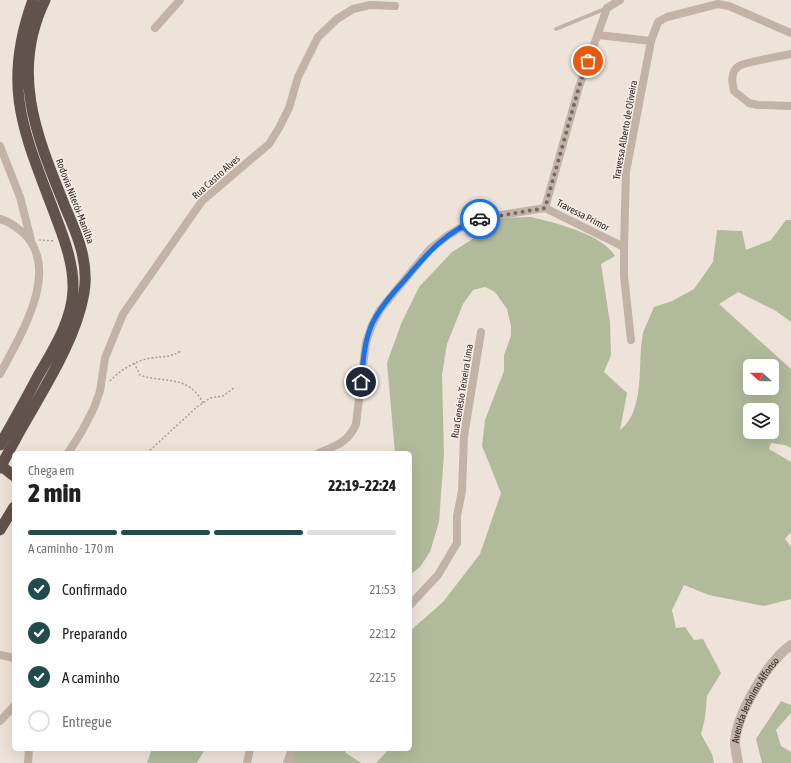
<!DOCTYPE html>
<html lang="pt">
<head>
<meta charset="utf-8">
<style>
  :root { --surface:#fff; --page:#f6f6f6; --text:#202124; --muted:#757577; --line:#e0e0e0; --accent:#224b4d }
  body { margin:0; font-family:"Asap Condensed",sans-serif; background:var(--page); color:var(--text); height:100vh; display:flex; flex-direction:column; font-size:15px; white-space:nowrap }
  * { box-sizing:border-box; margin:0 }
  p { font-size:13px; color:var(--muted) }
  .icon { flex:none; width:22px; height:22px; fill:none; stroke:currentColor; stroke-width:2; stroke-linecap:round; stroke-linejoin:round }
  .map { position:relative; flex:1; overflow:hidden }
  .details { position:absolute; left:12px; top:451px; width:400px; height:300px; display:flex; flex-direction:column; background:var(--surface); border-radius:6px; box-shadow:0 4px 16px #0002 }
  .details>* { flex:none }
  .needle { width:26px; rotate:291deg }
  .tools { position:absolute; left:743px; top:359px; display:grid; gap:8px }
  .tools a { display:grid; place-items:center; width:36px; height:36px; border-radius:6px; background:var(--surface); box-shadow:0 4px 16px #0002; font-size:20px }
  .pin { position:absolute; display:grid; place-items:center; width:34px; height:34px; color:#fff; margin:-17px; border:2px solid #fff; border-radius:50%; box-shadow:0 1px 4px #0007 }
  .courier { position:absolute; display:grid; place-items:center; width:40px; height:40px; margin:-20px; border:3px solid #1a73e8; border-radius:50%; background:#fff; color:#222; box-shadow:0 1px 5px #0007 }
  .summary em { font-style:normal; font-weight:800 }
  .summary div { display:flex; flex-direction:column-reverse }
  .summary { display:flex; align-items:center; justify-content:space-between; height:68px; padding:0 16px }
  h1 { font-size:26px; font-weight:800; line-height:30px }
  .bar { display:grid; grid-template-columns:repeat(4,1fr); gap:6px 4px; align-content:center; height:48px; padding:0 16px }
  .bar i { height:5px; border-radius:3px; background:var(--line) }
  .bar .current { background:var(--accent) }
  .bar p { grid-column:span 4 }
  ol { padding:0 16px; list-style:none }
  li { display:flex; align-items:center; gap:12px; height:44px }
  li p { margin-inline-start:auto }
  li .icon { padding:4px; border-radius:50%; background:var(--accent); color:#fff; stroke-width:4 }
  li:last-child { color:var(--muted) }
  li i { width:22px; height:22px; border:2px solid var(--line); border-radius:50% }
  .map>svg:first-child { display:block }
  .green { fill:#b1ba9b; fill-rule:evenodd }
  .lines { fill:none; stroke-linecap:round; stroke-linejoin:round }
  .path { stroke:#af9d91; stroke-width:1.5; stroke-dasharray:2 2; stroke-linecap:butt }
  .service { stroke:#c3b3a7; stroke-width:4 }
  .minor { stroke:#c3b3a7; stroke-width:8 }
  .tertiary { stroke:#c3b3a7; stroke-width:10 }
  .trunk { stroke:#61524c; stroke-width:11 }
  .trunk-bridge { stroke:#61524c; stroke-width:11 }
  .done { stroke:#736a65; stroke-width:4; stroke-dasharray:0 7.2 }
  .route { stroke:#1a73e8; stroke-width:5 }
  .labels { text-anchor:middle; dominant-baseline:central; stroke-width:3; stroke-linejoin:round; paint-order:stroke }
  .street-label { font-size:10px; fill:#312926; stroke:#f6ede5 }
</style>
</head>
<body>
<div class="map">
<svg width="791" height="763" viewBox="0 0 791 763">
  <rect width="100%" height="100%" fill="#ede3d9"/>
  <!-- green -->
  <path class="green" d="M531,217C556,223 602,234 615,256L601,264L610,323L611,355L604,372L627,393L620,430C646,411 637,362 643,333C646,324 651,315 654,307L672,301L694,289L713,262L717,230L742,231L746,250L771,240L786,220H791V322L776,311L738,292L719,304L791,369V448L785,445L771,443L769,449L791,462V532L785,539L791,547V599L764,606L709,595L684,585L672,610L676,628L685,627L694,640L703,639L721,673L707,696L705,718L701,734L712,754L714,763H376L389,749H410V631L443,602L480,554L501,493L482,446L485,420L504,371V355L511,336V326L507,309L495,292L485,287L473,290L463,304L447,344L442,375L444,454L439,522L430,552L420,567L410,575V453H395L387,363L401,324L419,287L452,252L487,230L501,218ZM750,366H772V388H750ZM750,410H772V432H750Z
    M781,701L791,705V713L776,730L781,746L791,752V763H762L756,739Z
    M152,749H205L197,763H147Z
    M295,749H344L346,753L361,763H290Z"/>
  <g class="lines">
    <!-- path -->
    <path class="path" d="M39,240L55,241
      M134,363L140,375C165,384 188,374 203,403
      M110,381C120,370 137,360 151,358C164,356 169,358 181,351
      M147,453L197,407L210,398L223,396L235,387"/>
    <!-- service -->
    <path class="service" d="M556,29L607,8"/>
    <!-- minor -->
    <path class="minor" d="M155,28L180,0
      M598,35L651,41
      M791,54C781,56 746,62 739,66C730,72 732,83 734,91L749,103L758,105L791,106
      M0,146L20,197L31,240
      M545,208L579,87L607,8L620,0
      M0,219C8,221 15,226 21,231C64,267 20,336 0,374
      M624,247L626,172L651,41L658,22L667,17L718,4L729,6L791,33
      M68,453L82,431L94,408L100,391L105,358L123,314L202,201L269,144L279,128L289,108L298,77L318,37L337,19L353,9L370,5L395,6
      M319,453C335,446 349,442 356,424L366,342L372,325L380,310L397,289L430,249L447,236L467,224L488,217L545,208L624,247V276L631,340
      M410,605L438,575L457,543V516L462,491L464,436L481,332
      M0,655L14,658
      M0,721L14,706
      M28,763L29,749
      M247,763L250,749
      M287,763L292,749"/>
    <!-- tertiary -->
    <path class="tertiary" id="s1" d="M738,763C737,756 735,748 735,742C737,713 768,661 791,645"/>
    <!-- trunk -->
    <path class="trunk" d="M15,440C40,394 75,344 84,293C89,263 78,236 66,209C38,139 9,74 45,0
      M0,445C13,422 26,399 38,376C53,350 72,321 73,290C74,266 65,241 57,220C26,136 0,90 33,0
      M0,465L14,476
      M0,530L14,507"/>
    <!-- trunk-bridge -->
    <path class="trunk-bridge" d="M0,468L15,440"/>
  </g>
  <g class="lines">
    <!-- done -->
    <path class="done" d="M480,219L545,208L579,87L588,61"/>
    <!-- route -->
    <path class="route" d="M361,382C363,363 364,342 372,324C379,309 391,295 403,282C425,256 446,230 480,219"/>
  </g>
  <g class="labels">
    <!-- street labels -->
    <g class="street-label">
      <text transform="translate(625 130) rotate(-80)">Travessa Alberto de Oliveira</text>
      <text transform="translate(216 177) rotate(-42)">Rua Castro Alves</text>
      <text transform="translate(75 201) rotate(69)">Rodovia Niterói-Manilha</text>
      <text transform="translate(583 215) rotate(27)">Travessa Primor</text>
      <text transform="translate(462 391) rotate(-81)">Rua Genésio Teixeira Lima</text>
      <text stroke="none"><textPath href="#s1" startOffset="68">Avenida Jerônimo Affonso</textPath></text>
    </g>
  </g>
</svg>
<div class="tools">
<a><svg class="needle" viewBox="-14 -14 28 28"><path d="M0-13l5 13h-10z" fill="#e53935"/><path d="M0 13l5-13h-10z" fill="#757577"/></svg></a>
<a><svg class="icon" aria-label="layers" viewBox="0 0 24 24"><path d="M12 4l9 5-9 5-9-5zM3 14l9 5 9-5"/></svg></a>
</div>
<div class="pin" style="left:588px;top:61px;background:#ea580c"><svg class="icon" aria-label="bag" viewBox="0 0 24 24"><path d="M5 8h14l-1 12H6zM9 8a3 3 0 0 1 6 0"/></svg></div>
<div class="pin" style="left:361px;top:382px;background:#1f2937"><svg class="icon" aria-label="home" viewBox="0 0 24 24"><path d="M3 11l9-7 9 7M6 9v11h12V9"/></svg></div>
<div class="courier" style="left:480px;top:219px"><svg class="icon" aria-label="car" viewBox="0 0 24 24"><path d="M5 17H2v-5l4-1 3-4h7l3 4 3 1v5h-3M9 17h6M6 11h13"/><circle cx="7" cy="17" r="2"/><circle cx="17" cy="17" r="2"/></svg></div>
<section class="details">
<div class="summary"><div><h1>2 min</h1><p>Chega em</p></div><em>22:19–22:24</em></div>
<div class="bar"><i class="current"></i><i class="current"></i><i class="current"></i><i></i><p>A caminho · 170 m</p></div>
<ol>
<li><svg class="icon" aria-label="check" viewBox="0 0 24 24"><path d="M5 12l5 5 9-10"/></svg>Confirmado<p>21:53</p></li>
<li><svg class="icon" aria-label="check" viewBox="0 0 24 24"><path d="M5 12l5 5 9-10"/></svg>Preparando<p>22:12</p></li>
<li><svg class="icon" aria-label="check" viewBox="0 0 24 24"><path d="M5 12l5 5 9-10"/></svg>A caminho<p>22:15</p></li>
<li><i></i>Entregue</li>
</ol>
</section>
</div>
</body>
</html>
